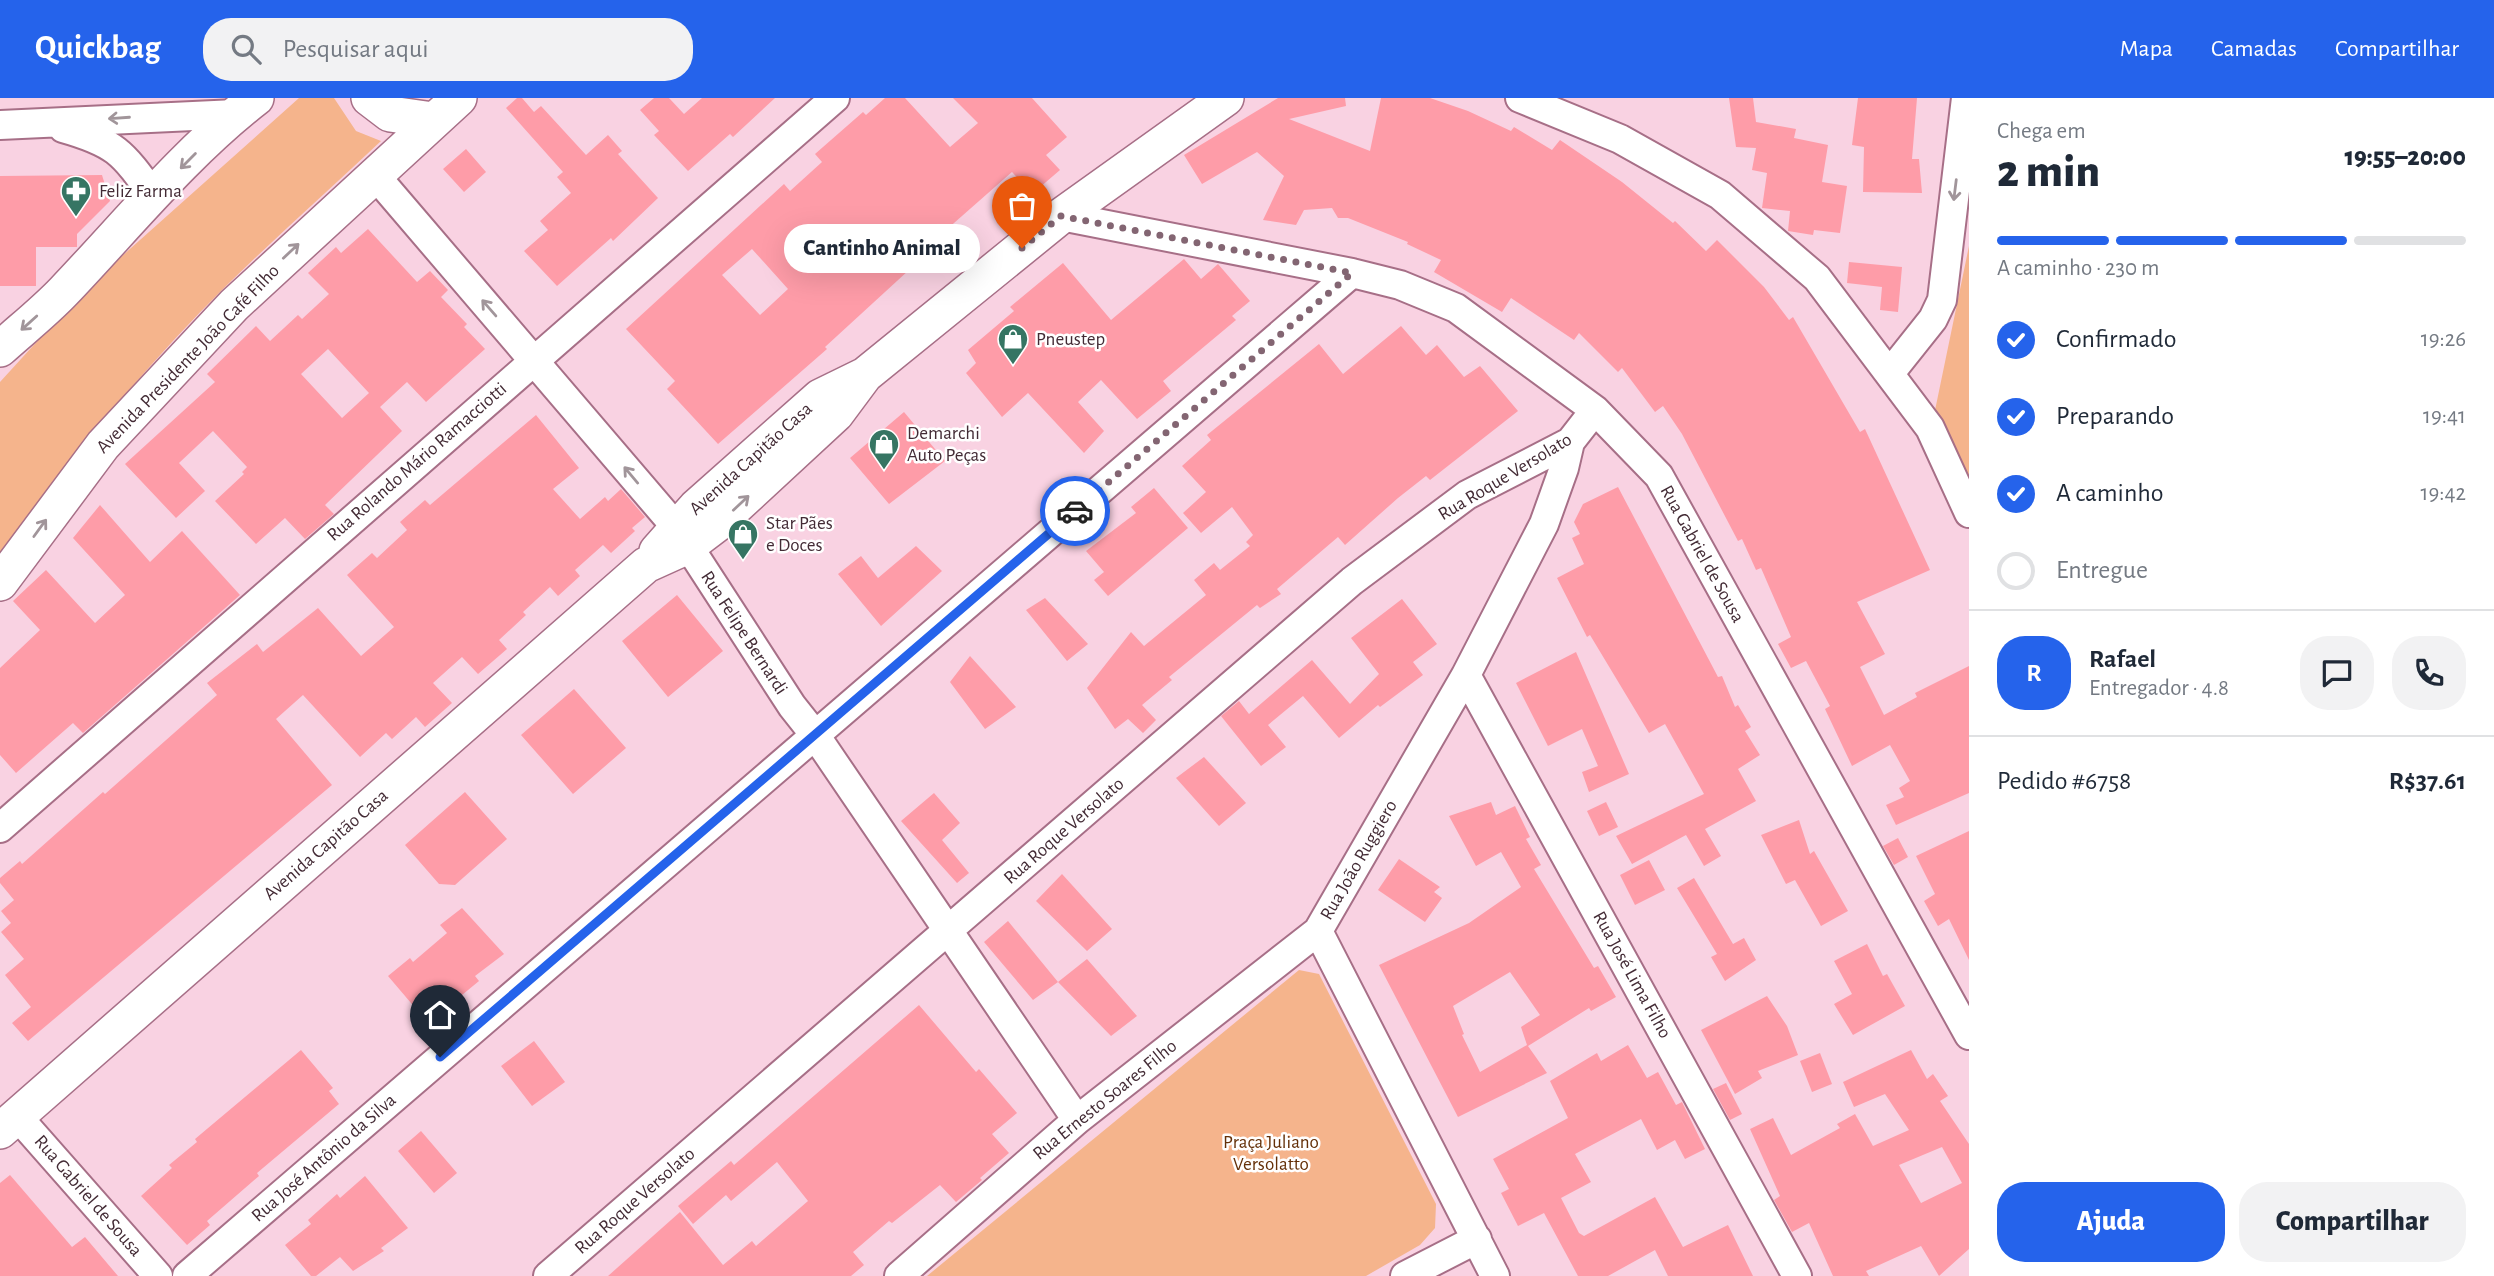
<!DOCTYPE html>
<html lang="pt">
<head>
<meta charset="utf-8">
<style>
  :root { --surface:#fff; --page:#f2f2f3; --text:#1f2937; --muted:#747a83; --line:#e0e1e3; --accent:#2563eb }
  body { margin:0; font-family:"Alegreya Sans",sans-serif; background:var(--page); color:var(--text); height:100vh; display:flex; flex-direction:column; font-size:26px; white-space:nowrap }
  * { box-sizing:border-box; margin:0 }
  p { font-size:23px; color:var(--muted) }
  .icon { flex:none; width:38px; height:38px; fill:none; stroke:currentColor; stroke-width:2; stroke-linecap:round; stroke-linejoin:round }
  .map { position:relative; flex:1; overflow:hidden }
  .details { display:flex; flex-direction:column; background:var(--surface); width:525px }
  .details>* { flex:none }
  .pin { position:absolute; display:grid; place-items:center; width:60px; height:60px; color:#fff; margin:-72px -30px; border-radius:50% 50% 50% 0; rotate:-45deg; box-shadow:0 0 7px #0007 }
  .pin .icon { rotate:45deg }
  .courier { position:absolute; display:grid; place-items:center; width:70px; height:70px; margin:-35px; border:5px solid #2563eb; border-radius:50%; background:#fff; color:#222; box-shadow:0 2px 9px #0007 }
  .bubble { position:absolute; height:49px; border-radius:24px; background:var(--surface); box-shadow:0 7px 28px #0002; font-size:23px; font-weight:800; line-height:49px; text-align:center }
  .head em { font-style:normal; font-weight:800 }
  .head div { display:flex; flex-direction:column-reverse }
  .head { display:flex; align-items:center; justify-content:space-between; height:119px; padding:0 28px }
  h1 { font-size:46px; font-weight:800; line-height:52px }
  .bar { display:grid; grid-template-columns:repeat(4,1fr); gap:10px 7px; align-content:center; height:84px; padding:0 28px }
  .bar i { height:9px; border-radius:5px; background:var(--line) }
  .bar .selected { background:var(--accent) }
  .bar p { grid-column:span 4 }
  .line { display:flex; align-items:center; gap:18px; padding:0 28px; border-top:2px solid var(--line) }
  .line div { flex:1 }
  .round { display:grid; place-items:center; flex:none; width:74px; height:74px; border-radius:28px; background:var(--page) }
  ol { padding:0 28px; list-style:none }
  li { display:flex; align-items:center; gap:21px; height:77px }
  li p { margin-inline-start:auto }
  li .icon { padding:7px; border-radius:50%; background:var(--accent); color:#fff; stroke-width:4 }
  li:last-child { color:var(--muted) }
  li i { width:38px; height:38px; border:4px solid var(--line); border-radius:50% }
  .primary-button { display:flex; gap:14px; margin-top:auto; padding:14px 28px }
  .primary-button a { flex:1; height:80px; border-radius:28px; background:var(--accent); color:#fff; font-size:28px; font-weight:800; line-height:80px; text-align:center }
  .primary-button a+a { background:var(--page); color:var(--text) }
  header { display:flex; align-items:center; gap:42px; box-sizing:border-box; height:98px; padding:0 35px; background:var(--accent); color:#fff }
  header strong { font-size:33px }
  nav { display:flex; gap:38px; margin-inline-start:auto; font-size:24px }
  .search { width:490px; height:63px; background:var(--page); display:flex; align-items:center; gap:18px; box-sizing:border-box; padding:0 24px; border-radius:28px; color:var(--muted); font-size:26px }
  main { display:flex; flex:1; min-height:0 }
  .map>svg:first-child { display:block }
  .green { fill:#f5b48c }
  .building { fill:#fe9ca8; fill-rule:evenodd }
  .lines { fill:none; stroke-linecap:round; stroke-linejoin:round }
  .minor-casing { stroke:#a76f87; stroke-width:32 }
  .major-casing { stroke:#a76f87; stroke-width:38 }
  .minor { stroke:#fff; stroke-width:28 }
  .major { stroke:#fff; stroke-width:35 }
  .oneway { stroke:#a1959a }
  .done { stroke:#836572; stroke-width:7; stroke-dasharray:0 12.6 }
  .route { stroke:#2563eb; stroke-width:9 }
  .labels { text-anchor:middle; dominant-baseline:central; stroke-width:5; stroke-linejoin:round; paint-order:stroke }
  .poi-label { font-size:19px; fill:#432b35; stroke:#fff; text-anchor:start }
  .street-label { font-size:19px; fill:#432b35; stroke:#fff }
  .park-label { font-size:19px; fill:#643008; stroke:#fff }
</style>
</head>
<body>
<header>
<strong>Quickbag</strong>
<div class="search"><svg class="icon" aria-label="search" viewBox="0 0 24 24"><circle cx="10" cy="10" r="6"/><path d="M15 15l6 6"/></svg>Pesquisar aqui</div>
<nav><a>Mapa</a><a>Camadas</a><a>Compartilhar</a></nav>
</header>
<main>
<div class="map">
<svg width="1969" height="1178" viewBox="0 0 1969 1178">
  <rect width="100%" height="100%" fill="#f9d2e2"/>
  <!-- green -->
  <path class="green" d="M299,0H334L356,33L381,43C329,92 276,139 226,188C142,271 69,362 0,456V284L84,192Z
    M1969,148V397L1933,322Z
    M1299,872L1319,876L1436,1106L1435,1130L1420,1147L1366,1178H927Z"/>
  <!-- building -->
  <path class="building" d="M517,0H522L534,14L541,8L586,57L608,37L622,53L618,56L658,100L613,143L611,140L557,188L524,153L548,132L540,123L571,95L557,79L563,74L506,10Z
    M654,0H669L684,16L702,0H775L733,39L730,36L688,73L654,37L659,33L640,12Z
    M885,0H905L950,49L978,25L953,0H1032L1067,39L1046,57L1060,72L1032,96L1012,74L929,147L933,150L825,249L827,251L718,346L667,291L675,283L626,231L784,86L790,93L822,64L815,56L863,14L866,17ZM752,151L788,191L760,217L722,177Z
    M1278,0H1345L1346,8L1289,21L1370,53L1381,0H1430L1468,13L1511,33L1514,29L1552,52L1560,42L1622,84L1673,125L1675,123L1706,153L1717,142L1764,189L1789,222L1793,219L1860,334L1865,331L1930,472L1857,504L1885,556L1860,569L1884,617L1917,599L1915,595L1969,568V695L1896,727L1886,707L1904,699L1899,690L1910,683L1890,647L1852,668L1825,611L1830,608L1806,563L1791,570L1778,546L1791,539L1761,470L1756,472L1742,441L1738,443L1682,336L1663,308L1655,314L1622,270L1618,274L1579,235L1574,242L1511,200L1502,214L1434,174L1441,162L1407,146L1408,144L1348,120H1338L1332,110L1304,112L1296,127L1263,122L1284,78L1257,54L1202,86L1184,57Z
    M1729,0H1753L1756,24L1796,31L1794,40L1828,47L1822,84L1847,88L1840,135L1814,132L1813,137L1788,133L1790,113L1762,110L1767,75L1752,72L1756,50L1736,49Z
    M1858,0H1917L1912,61H1919L1922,95L1863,94L1864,49L1852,47Z
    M466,51L486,74L464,94L443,71Z
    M102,77L110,103L77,136V149H36V188H0V78Z
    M368,131L417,184L430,173L448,192L441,199L467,226L464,229L485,251L426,304L407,284L380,309L402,333L325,407L334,416L305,441L285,420L256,446L215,403L244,376L242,374L247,369L213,333L179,365L205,393L176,420L125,366L215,284L207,276L256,228L270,243L298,217L302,221L329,196L308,175L336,149L341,155ZM328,251L369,295L342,320L301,276Z
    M1184,161L1201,181L1218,166L1250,203L1232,218L1236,222L1163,283L1171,293L1137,321L1101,282L1078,304L1104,333L1084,355L1028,295L1002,319L966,275L976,265L968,252L1014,213L1010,209L1063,165L1111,222Z
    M1849,164L1902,169L1898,214L1880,212L1882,189L1847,185Z
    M1401,228L1426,257L1437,247L1464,279L1480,268L1518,313L1430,382L1426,378L1398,400L1345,447L1338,439L1277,491L1281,496L1260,510L1257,507L1169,579L1172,582L1142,607L1156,622L1143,635L1128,621L1115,631L1087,590L1131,534L1144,548L1206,497L1194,482L1214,465L1220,472L1250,448L1246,444L1253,437L1232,409L1201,435L1183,415L1206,394L1182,368L1211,342L1207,337L1319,246L1343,276Z
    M904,314L945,363L889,406L850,360Z
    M536,317L579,370L553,391L580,421L605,399L608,403L621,391L645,419L632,430L635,433L611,455L603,447L575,472L580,478L558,498L550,489L523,514L526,517L499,542L507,551L478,576L462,559L433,585L452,605L425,629L416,619L392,641L386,635L360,659L303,597L276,621L332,687L28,943L12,925L31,909L5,877L24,861L1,834L11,825L1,813L14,802L0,785V780L20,763L22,766L103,694L105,696L217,597L207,585L257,546L263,554L318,510L361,558L394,529L347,477L372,455L377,460L407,432L400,424L425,402L430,407Z
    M1618,389L1718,579L1722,578L1735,609L1738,607L1751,629L1745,633L1760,657L1738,671L1756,703L1705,731L1721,758L1704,768L1686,737L1632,766L1616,738L1704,696L1665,626L1649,635L1590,537L1587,539L1557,480L1584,466L1572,440L1580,436L1574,424L1583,406Z
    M1154,390L1188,430L1108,498L1094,482L1104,474L1086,453L1136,415L1131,409Z
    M100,407L150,464L182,433L240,497L83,635L73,625L16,675L0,657V570L40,532L13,503L46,472L95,525L125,497L73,440Z
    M916,448L942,473L881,528L838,476L861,458L878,480Z
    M677,497L723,553L668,599L622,543Z
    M1045,500L1088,546L1067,563L1026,512Z
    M1402,501L1437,546L1413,564L1423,577L1380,609L1378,607L1339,640L1303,598L1268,627L1286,649L1261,668L1221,618L1239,603L1249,616L1312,562L1350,606L1379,576L1351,540Z
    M1576,554L1629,676L1589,694L1582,674L1598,668L1582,631L1548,648L1516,585Z
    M970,558L1016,609L985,631L950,584Z
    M574,591L626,650L573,696L521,637Z
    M1204,659L1246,705L1219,728L1176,680Z
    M465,694L507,741L455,787L439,786L405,747Z
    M934,695L960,725L942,742L969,775L957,785L901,723Z
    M1491,704L1496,717L1515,708L1530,739L1526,741L1541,767L1534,771L1594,870L1598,868L1616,899L1591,913L1589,910L1528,948L1547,975L1458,1019L1379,867L1469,825L1521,789L1501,754L1476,768L1449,718ZM1510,874L1540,917L1521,929L1527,947L1480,974L1462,937L1464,936L1453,908Z
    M1606,704L1618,729L1599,738L1587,713Z
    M1799,722L1810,756L1814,753L1848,813L1821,828L1795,782L1786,786L1761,737Z
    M1969,733V862L1949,821L1938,828L1924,803L1935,796L1916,758Z
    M1898,740L1908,759L1894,767L1883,748Z
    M1399,761L1440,789L1434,794L1442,800L1425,824L1378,792Z
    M1649,762L1665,792L1635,807L1620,777Z
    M1062,776L1112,831L1087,853L1036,803Z
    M1694,780L1733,846L1744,840L1756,862L1725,883L1711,859L1717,856L1677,790Z
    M462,810L504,856L475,878L479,883L428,925L388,878L410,860L413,864L447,835L440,827Z
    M1008,823L1058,884L1033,902L984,844Z
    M1867,846L1883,878L1887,876L1905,908L1853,937L1834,906L1852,896L1834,863Z
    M1087,861L1137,918L1111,938L1058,884Z
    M1767,898L1787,928L1798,957L1758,973L1762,980L1735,996L1701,932Z
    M919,907L976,974L979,971L1017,1015L992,1036L1009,1055L980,1080L982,1082L956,1104L940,1087L892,1125L889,1123L853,1154L864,1167L851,1178H608L680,1114L723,1167L752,1143L756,1148L808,1103L777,1064L731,1103L726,1097L693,1126L678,1108L731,1063L734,1067Z
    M534,943L565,984L532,1008L501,968Z
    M1628,947L1647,980L1658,974L1676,1007L1682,1004L1705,1051L1685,1061L1675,1042L1657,1052L1641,1021L1575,1056L1591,1084L1561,1100L1579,1135L1584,1138L1655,1099L1683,1149L1728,1127L1753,1178H1668L1655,1152L1608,1178H1578L1544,1115L1518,1128L1501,1095L1509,1091L1493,1061L1568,1020L1550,983L1597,955L1601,963Z
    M301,952L333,990L329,993L339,1006L257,1075L259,1078L207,1123L210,1127L187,1147L141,1098L172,1070L169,1067L197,1044L195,1041Z
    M1911,952L1927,981L1933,976L1948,998L1940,1003L1969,1046V1151L1939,1178L1921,1148L1866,1173L1869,1178H1833L1809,1125L1792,1134L1774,1102L1780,1098L1750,1031L1773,1020L1791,1057L1840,1030L1837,1026L1855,1016L1873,1048L1909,1032L1885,996L1854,1009L1843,984ZM1942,1049L1962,1085L1921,1105L1899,1067Z
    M1820,955L1832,986L1812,994L1800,963Z
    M1726,985L1742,1016L1730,1022L1713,991Z
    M421,1033L457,1075L434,1095L398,1053Z
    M10,1077L72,1149L85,1139L118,1178H0V1085Z
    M365,1078L408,1130L381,1150L384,1153L353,1173L340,1159L316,1178H311L285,1147L311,1126L308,1122L337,1096L340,1100Z"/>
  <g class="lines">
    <!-- minor casing -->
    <g class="minor-casing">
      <path id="minor" d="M1520,0L1620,41L1720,97L1817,180L1930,330L1969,415
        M0,27L236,16
        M63,30C116,45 122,54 154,98
        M374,76L676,429L792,608L815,637L1077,1022
        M1061,118L1352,175L1400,187L1456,210L1595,312L1659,378L1969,937
        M1890,275L1933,221L1942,202L1966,0
        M1466,577L1797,1178
        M0,730L835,0
        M1318,833L1495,1178
        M17,1018L158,1178
        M187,1178L1352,175
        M548,1178L1352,483L1467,397L1570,344L1595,312
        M899,1178L1077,1022L1318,833L1466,577L1544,426L1564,370L1570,344
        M1405,1178L1477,1141"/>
    </g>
    <!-- major casing -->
    <g class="major-casing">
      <path id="major" d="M369,0L390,16L433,22
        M0,251C21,232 44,214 64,193C126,128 185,55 256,0
        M657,453L696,409L820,299L865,277L1061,118L1226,0
        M0,485L103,347L234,207L459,0
        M0,1033L646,467L688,448L717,426L836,316L865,277"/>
    </g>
    <!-- minor -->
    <use href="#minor" class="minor"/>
    <!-- major -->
    <use href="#major" class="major"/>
  </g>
  <!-- one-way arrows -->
  <defs><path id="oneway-shaft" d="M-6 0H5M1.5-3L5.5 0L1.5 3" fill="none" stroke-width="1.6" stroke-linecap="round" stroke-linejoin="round" transform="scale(1.75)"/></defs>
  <g class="oneway">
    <use href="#oneway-shaft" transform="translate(119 20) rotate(176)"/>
    <use href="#oneway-shaft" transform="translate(188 63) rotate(135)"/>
    <use href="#oneway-shaft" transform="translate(1955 92) rotate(97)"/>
    <use href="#oneway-shaft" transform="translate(291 153) rotate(-43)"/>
    <use href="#oneway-shaft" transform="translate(489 210) rotate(-131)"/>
    <use href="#oneway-shaft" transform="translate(29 225) rotate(138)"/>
    <use href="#oneway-shaft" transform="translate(631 377) rotate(-130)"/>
    <use href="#oneway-shaft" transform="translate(741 405) rotate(-43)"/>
    <use href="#oneway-shaft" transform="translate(40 430) rotate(-54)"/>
  </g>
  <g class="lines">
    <!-- done -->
    <path class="done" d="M1022,150L1061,118L1352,175L1075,413"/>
    <!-- route -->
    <path class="route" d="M440,959L1075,413"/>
  </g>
  <!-- icons -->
  <defs>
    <g id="pharmacy-pin" transform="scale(1.575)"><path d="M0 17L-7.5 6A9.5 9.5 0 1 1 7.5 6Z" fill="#367563" stroke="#fff"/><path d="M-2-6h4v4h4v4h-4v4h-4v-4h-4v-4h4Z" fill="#fff"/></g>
    <g id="shop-pin" transform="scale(1.575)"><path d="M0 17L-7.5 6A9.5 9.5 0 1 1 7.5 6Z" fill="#367563" stroke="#fff"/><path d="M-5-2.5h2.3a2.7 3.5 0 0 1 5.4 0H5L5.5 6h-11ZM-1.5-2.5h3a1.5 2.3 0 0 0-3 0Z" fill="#fff"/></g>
  </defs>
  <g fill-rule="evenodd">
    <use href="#pharmacy-pin" x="76" y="93"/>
    <use href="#shop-pin" x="1013" y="241"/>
    <use href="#shop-pin" x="884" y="346"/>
    <use href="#shop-pin" x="743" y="436"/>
  </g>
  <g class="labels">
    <!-- poi labels -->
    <g class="poi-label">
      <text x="99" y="93">Feliz Farma</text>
      <text x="1036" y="241">Pneustep</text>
      <text x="907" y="335">Demarchi<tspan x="907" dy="22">Auto Peças</tspan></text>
      <text x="766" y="425">Star Pães<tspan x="766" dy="22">e Doces</tspan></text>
    </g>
    <!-- street labels -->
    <g class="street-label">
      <text transform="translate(188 261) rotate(-46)">Avenida Presidente João Café Filho</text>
      <text transform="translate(751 361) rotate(-42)">Avenida Capitão Casa</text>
      <text transform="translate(417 364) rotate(-41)">Rua Rolando Mário Ramacciotti</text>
      <text transform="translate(1505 379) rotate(-31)">Rua Roque Versolato</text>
      <text transform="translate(1702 456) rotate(61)">Rua Gabriel de Sousa</text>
      <text transform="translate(744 535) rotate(57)">Rua Felipe Bernardi</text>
      <text transform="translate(1064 733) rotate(-41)">Rua Roque Versolato</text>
      <text transform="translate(326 747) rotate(-41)">Avenida Capitão Casa</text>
      <text transform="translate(1359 762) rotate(-60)">Rua João Ruggiero</text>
      <text transform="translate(1632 877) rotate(61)">Rua José Lima Filho</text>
      <text transform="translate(1105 1002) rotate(-39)">Rua Ernesto Soares Filho</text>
      <text transform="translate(324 1060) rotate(-41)">Rua José Antônio da Silva</text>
      <text transform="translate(88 1098) rotate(49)">Rua Gabriel de Sousa</text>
      <text transform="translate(635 1103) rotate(-41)">Rua Roque Versolato</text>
    </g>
    <!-- park labels -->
    <g class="park-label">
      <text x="1271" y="1044">Praça Juliano<tspan x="1271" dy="22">Versolatto</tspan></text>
    </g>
  </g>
</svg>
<div class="pin" style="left:1022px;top:150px;background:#ea580c"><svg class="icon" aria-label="bag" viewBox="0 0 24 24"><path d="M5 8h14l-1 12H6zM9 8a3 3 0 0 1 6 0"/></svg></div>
<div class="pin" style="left:440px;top:959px;background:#1f2937"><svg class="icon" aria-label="home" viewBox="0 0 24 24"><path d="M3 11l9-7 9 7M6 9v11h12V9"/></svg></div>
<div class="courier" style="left:1075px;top:413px"><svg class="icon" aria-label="car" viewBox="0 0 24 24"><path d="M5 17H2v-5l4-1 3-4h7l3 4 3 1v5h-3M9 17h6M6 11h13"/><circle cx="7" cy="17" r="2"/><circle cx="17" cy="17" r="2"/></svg></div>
<div class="bubble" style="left:784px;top:126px;width:196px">Cantinho Animal</div>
</div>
<section class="details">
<div class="head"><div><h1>2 min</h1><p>Chega em</p></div><em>19:55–20:00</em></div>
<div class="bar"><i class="selected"></i><i class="selected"></i><i class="selected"></i><i></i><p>A caminho · 230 m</p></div>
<ol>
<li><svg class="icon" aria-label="check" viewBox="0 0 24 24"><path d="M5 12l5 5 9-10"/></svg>Confirmado<p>19:26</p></li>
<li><svg class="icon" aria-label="check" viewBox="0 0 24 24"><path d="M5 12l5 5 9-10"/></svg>Preparando<p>19:41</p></li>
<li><svg class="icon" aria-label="check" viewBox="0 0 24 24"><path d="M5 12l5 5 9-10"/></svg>A caminho<p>19:42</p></li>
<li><i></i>Entregue</li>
</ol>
<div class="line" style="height:126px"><b class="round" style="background:var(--accent);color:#fff">R</b><div><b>Rafael</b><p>Entregador · 4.8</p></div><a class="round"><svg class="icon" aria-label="chat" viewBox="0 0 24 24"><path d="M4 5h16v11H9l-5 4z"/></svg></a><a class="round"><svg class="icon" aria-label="phone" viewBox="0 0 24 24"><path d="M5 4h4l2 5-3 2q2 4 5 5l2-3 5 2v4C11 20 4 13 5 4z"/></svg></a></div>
<div class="line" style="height:91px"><div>Pedido #6758</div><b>R$37.61</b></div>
<div class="primary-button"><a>Ajuda</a><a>Compartilhar</a></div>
</section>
</main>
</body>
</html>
